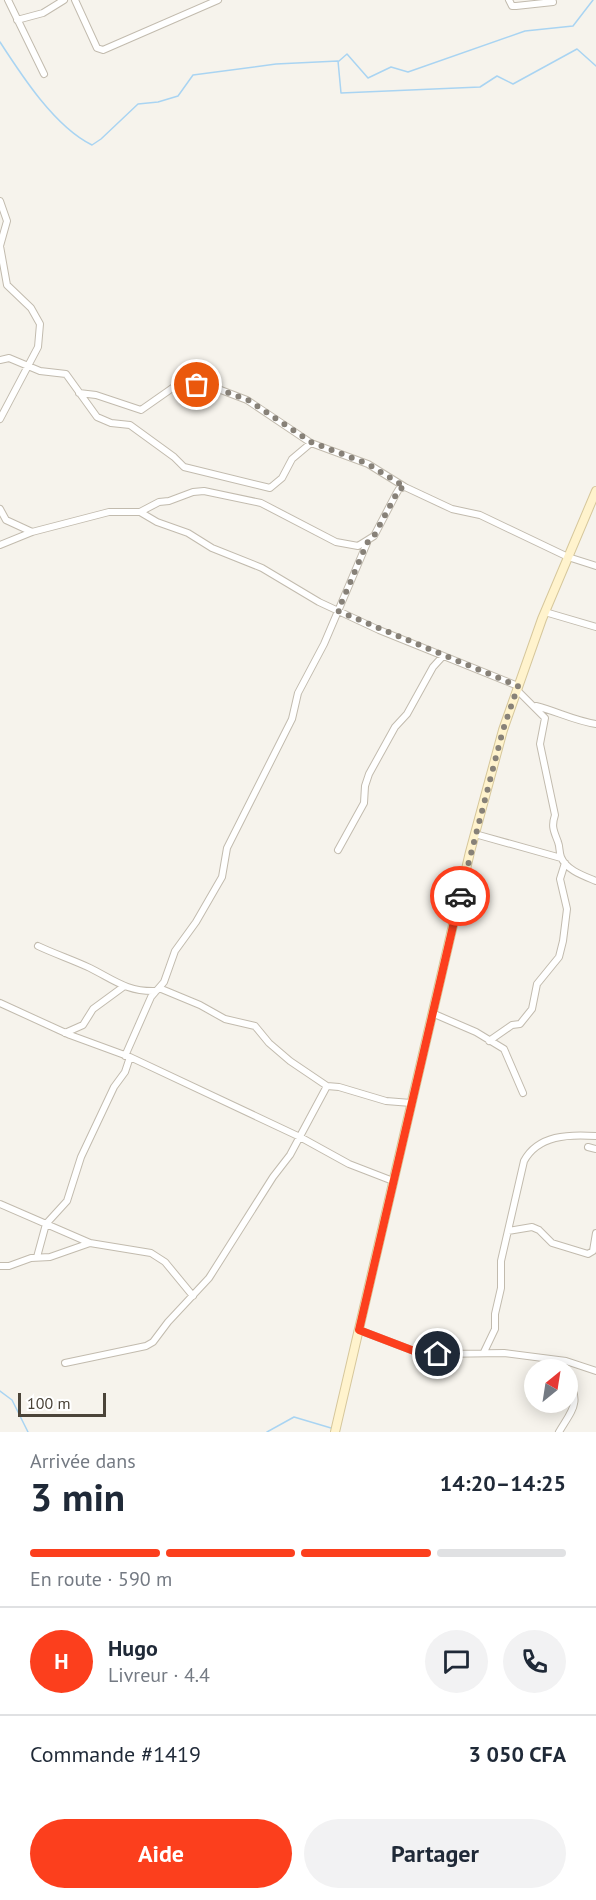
<!DOCTYPE html>
<html lang="fr">
<head>
<meta charset="utf-8">
<style>
  :root { --surface:#fff; --page:#f2f2f3; --text:#1f2937; --muted:#747a83; --line:#e0e1e3; --accent:#fc3f1d }
  body { margin:0; font-family:"PT Sans",sans-serif; background:var(--page); color:var(--text); height:100vh; display:flex; flex-direction:column; font-size:22px; white-space:nowrap }
  * { box-sizing:border-box; margin:0 }
  p { font-size:20px; color:var(--muted) }
  .icon { flex:none; width:33px; height:33px; fill:none; stroke:currentColor; stroke-width:2; stroke-linecap:round; stroke-linejoin:round }
  .map { position:relative; height:1432px; overflow:hidden }
  .panel { display:flex; flex-direction:column; background:var(--surface); flex:1 }
  .panel>* { flex:none }
  .needle { width:39px; rotate:30deg }
  .tools { position:absolute; left:524px; top:1359px; display:grid; gap:12px }
  .tools a { display:grid; place-items:center; width:54px; height:54px; border-radius:50%; background:var(--surface); box-shadow:0 3px 15px #0003; font-size:30px }
  .scale { position:absolute; left:18px; bottom:15px; width:88px; box-sizing:border-box; padding-left:6px; border:3px solid #4b4439; border-top:0; font-size:16px; line-height:21px; white-space:nowrap; color:#4b4439; -webkit-text-stroke:4px #fff; paint-order:stroke }
  .pin { position:absolute; display:grid; place-items:center; width:51px; height:51px; color:#fff; margin:-26px; border:3px solid #fff; border-radius:50%; box-shadow:0 2px 6px #0007 }
  .courier { position:absolute; display:grid; place-items:center; width:60px; height:60px; margin:-30px; border:4px solid #fc3f1d; border-radius:50%; background:#fff; color:#222; box-shadow:0 2px 8px #0007 }
  .head em { font-style:normal; font-weight:700 }
  .head div { display:flex; flex-direction:column-reverse }
  .head { display:flex; align-items:center; justify-content:space-between; height:102px; padding:0 30px }
  h1 { font-size:39px; font-weight:700; line-height:45px }
  .bar { display:grid; grid-template-columns:repeat(4,1fr); gap:9px 6px; align-content:center; height:72px; padding:0 30px }
  .bar i { height:8px; border-radius:4px; background:var(--line) }
  .bar .on { background:var(--accent) }
  .bar p { grid-column:span 4 }
  .line { display:flex; align-items:center; gap:15px; padding:0 30px; border-top:2px solid var(--line) }
  .line div { flex:1 }
  .round { display:grid; place-items:center; flex:none; width:63px; height:63px; border-radius:32px; background:var(--page) }
  .primary-button { display:flex; gap:12px; margin-top:auto; padding:12px 30px }
  .primary-button a { flex:1; height:69px; border-radius:36px; background:var(--accent); color:#fff; font-size:24px; font-weight:700; line-height:69px; text-align:center }
  .primary-button a+a { background:var(--page); color:var(--text) }
  .map>svg:first-child { display:block }
  .lines { fill:none; stroke-linecap:round; stroke-linejoin:round }
  .stream { stroke:#a9d4f2; stroke-width:1.5 }
  .street-casing { stroke:#c2bbae; stroke-width:8 }
  .secondary-casing { stroke:#d6c79b; stroke-width:10 }
  .street { stroke:#fff; stroke-width:6 }
  .secondary { stroke:#fff3cd; stroke-width:8 }
  .done { stroke:#878178; stroke-width:6; stroke-dasharray:0 10.8 }
  .route { stroke:#fc3f1d; stroke-width:8 }
</style>
</head>
<body>
<div class="map">
<svg width="596" height="1432" viewBox="0 0 596 1432">
  <rect width="100%" height="100%" fill="#f6f3ec"/>
  <g class="lines">
    <!-- stream -->
    <path class="stream" d="M0,42C22,76 55,127 92,145L101,139L138,104L158,102L178,96L193,75L276,64L338,61L341,93L480,87L497,76L513,84L577,49L596,66
      M339,61L347,54L368,78L391,67L408,72L525,31L573,26L593,0
      M0,1391L12,1400L28,1432
      M267,1432L294,1417L331,1428"/>
    <!-- street casing -->
    <g class="street-casing">
      <path id="street" d="M8,0L44,74
        M75,0L97,48L103,50L218,0
        M509,0L512,6H516L553,2
        M17,20L43,13L64,0
        M0,201L7,221L0,246L7,285L31,308L40,324L38,347L0,419
        M0,360L9,358L40,371L66,374L97,417L111,423L130,425L174,457L184,467L270,488L282,478L292,459L311,443
        M79,393L96,395L141,410L181,382L213,387L247,400L311,443L368,464L405,487L452,509L480,515L568,557L596,566
        M0,509L6,520L32,532
        M140,512L157,522L188,533L212,548L262,568L319,602L379,630L518,686
        M0,545L32,532L109,512H140L159,502L169,501L193,492L204,491L261,503L336,542L358,546L374,536L396,494L399,489L405,487
        M545,612L596,627
        M517,690L545,718L540,744L555,815C551,827 554,831 558,842C560,847 559,852 561,857C566,870 584,876 596,881
        M536,706C556,711 575,721 596,724
        M475,834L561,858
        M338,850L364,803L365,786L369,774L395,727L407,714L433,667L443,656
        M38,946C55,954 73,960 90,968C114,980 127,992 156,991
        M159,988L200,1005L225,1019L255,1026L269,1043L290,1061L327,1086L339,1087L386,1101L411,1103
        M0,1003L70,1035L130,1057L300,1137L349,1164L393,1181
        M432,1013L476,1032L504,1049L523,1093
        M65,1033L83,1025L93,1009L123,987
        M489,1041L512,1025L520,1024L532,1009L537,984L559,957L563,941L567,909L560,879L565,863
        M125,1056L151,997L164,982L175,951L196,922L222,877L227,848L292,719L298,693L324,644L367,543
        M588,1147L596,1149
        M0,1204L90,1243L151,1253L165,1262L193,1296
        M508,1231L532,1227L539,1230L552,1243L588,1254L593,1251L596,1233
        M37,1257L46,1224L67,1201L81,1157L114,1087L125,1072L130,1057
        M0,1266H9L31,1258L50,1257L90,1243
        M359,1330L414,1351L438,1354L504,1353L566,1361L596,1371
        M484,1352L495,1329V1314L501,1288V1261L524,1161C538,1135 569,1134 596,1136
        M556,1361L563,1370
        M65,1363L146,1346L153,1342L168,1322L209,1278L273,1177L290,1155L327,1086
        M559,1432C574,1407 581,1403 567,1376"/>
    </g>
    <!-- secondary casing -->
    <g class="secondary-casing">
      <path id="secondary" d="M335,1432L470,852L503,730L542,619L596,491"/>
    </g>
    <!-- street -->
    <use href="#street" class="street"/>
    <!-- secondary -->
    <use href="#secondary" class="secondary"/>
  </g>
  <g class="lines">
    <!-- done -->
    <path class="done" d="M197,385L213,387L248,400L311,442L368,464L405,487L399,489L374,536L367,543L338,611L518,686L503,730L460,896"/>
    <!-- route -->
    <path class="route" d="M438,1354L414,1351L359,1330L460,896"/>
  </g>
</svg>
<div class="tools">
<a><svg class="needle" viewBox="-14 -14 28 28"><path d="M0-13l5 13h-10z" fill="#e53935"/><path d="M0 13l5-13h-10z" fill="#747a83"/></svg></a>
</div>
<div class="scale">100 m</div>
<div class="pin" style="left:197px;top:385px;background:#ea580c"><svg class="icon" aria-label="bag" viewBox="0 0 24 24"><path d="M5 8h14l-1 12H6zM9 8a3 3 0 0 1 6 0"/></svg></div>
<div class="pin" style="left:438px;top:1354px;background:#1f2937"><svg class="icon" aria-label="home" viewBox="0 0 24 24"><path d="M3 11l9-7 9 7M6 9v11h12V9"/></svg></div>
<div class="courier" style="left:460px;top:896px"><svg class="icon" aria-label="car" viewBox="0 0 24 24"><path d="M5 17H2v-5l4-1 3-4h7l3 4 3 1v5h-3M9 17h6M6 11h13"/><circle cx="7" cy="17" r="2"/><circle cx="17" cy="17" r="2"/></svg></div>
</div>
<section class="panel">
<div class="head"><div><h1>3 min</h1><p>Arrivée dans</p></div><em>14:20–14:25</em></div>
<div class="bar"><i class="on"></i><i class="on"></i><i class="on"></i><i></i><p>En route · 590 m</p></div>
<div class="line" style="height:108px"><b class="round" style="background:var(--accent);color:#fff">H</b><div><b>Hugo</b><p>Livreur · 4.4</p></div><a class="round"><svg class="icon" aria-label="chat" viewBox="0 0 24 24"><path d="M4 5h16v11H9l-5 4z"/></svg></a><a class="round"><svg class="icon" aria-label="phone" viewBox="0 0 24 24"><path d="M5 4h4l2 5-3 2q2 4 5 5l2-3 5 2v4C11 20 4 13 5 4z"/></svg></a></div>
<div class="line" style="height:78px"><div>Commande #1419</div><b>3 050 CFA</b></div>
<div class="primary-button"><a>Aide</a><a>Partager</a></div>
</section>
</body>
</html>
